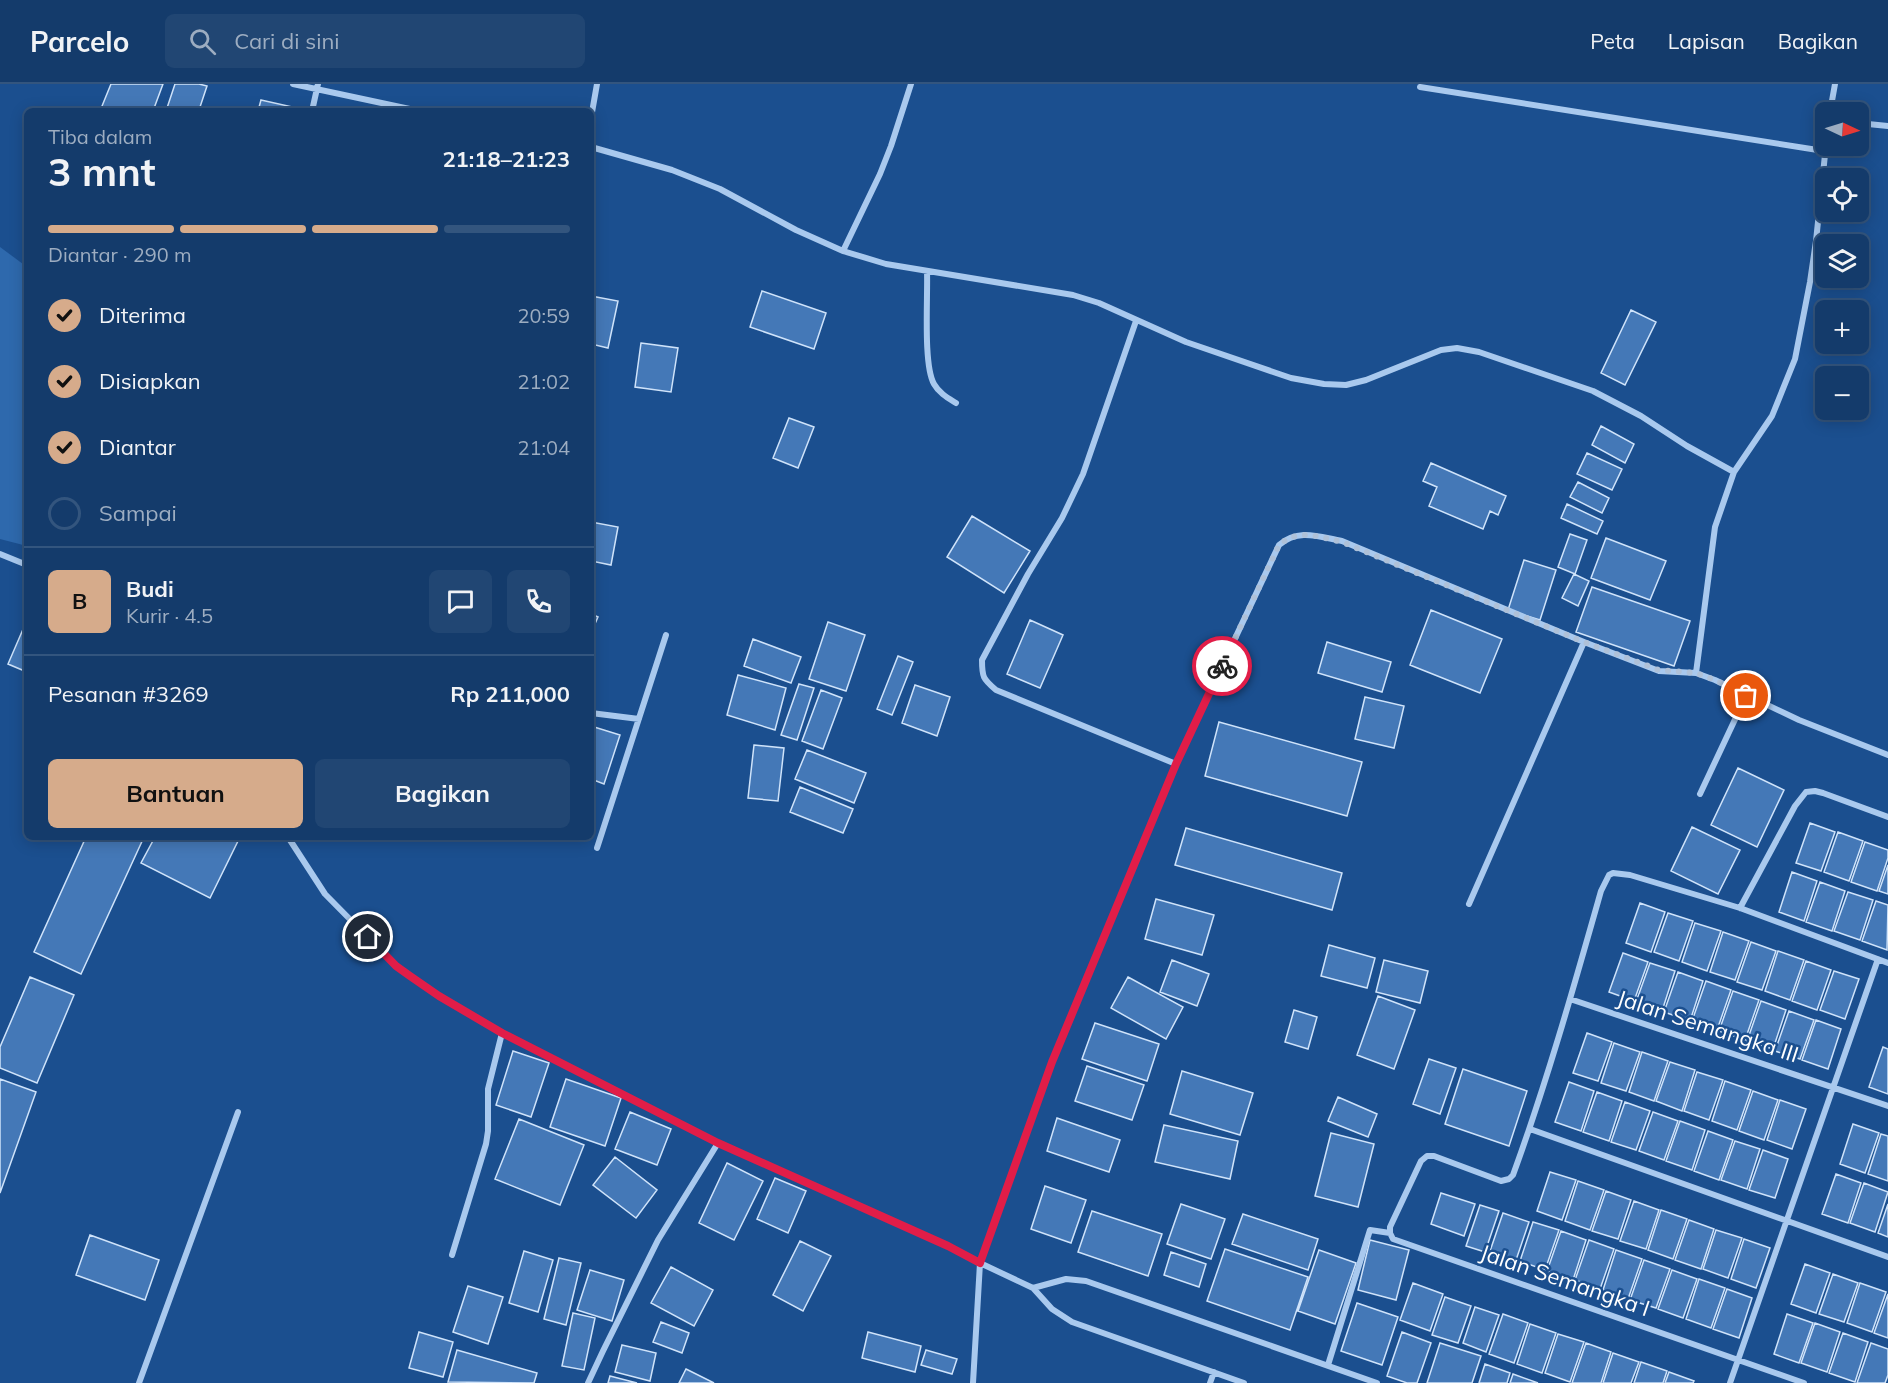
<!DOCTYPE html>
<html lang="id">
<head>
<meta charset="utf-8">
<style>
  :root { --surface:#143b6b; --page:#214673; --text:#f1f3f6; --muted:#9dadc1; --line:#33557e; --accent:#d6ab8b }
  body { margin:0; font-family:Mulish,sans-serif; background:var(--page); color:var(--text); height:100vh; display:flex; flex-direction:column; font-size:22px; white-space:nowrap }
  * { box-sizing:border-box; margin:0 }
  p { font-size:20px; color:var(--muted) }
  .icon { flex:none; width:33px; height:33px; fill:none; stroke:currentColor; stroke-width:2; stroke-linecap:round; stroke-linejoin:round }
  .map { position:relative; flex:1; overflow:hidden }
  .side { position:absolute; left:24px; top:24px; width:570px; height:732px; display:flex; flex-direction:column; background:var(--surface); border-radius:9px; box-shadow:0 3px 15px #0003,0 0 0 2px var(--line) }
  .side>* { flex:none }
  .needle { width:39px; rotate:94deg }
  .controls { position:absolute; left:1815px; top:18px; display:grid; gap:12px }
  .controls a { display:grid; place-items:center; width:54px; height:54px; border-radius:9px; background:var(--surface); box-shadow:0 3px 15px #0003,0 0 0 2px var(--line); font-size:30px }
  .pin { position:absolute; display:grid; place-items:center; width:51px; height:51px; color:#fff; margin:-26px; border:3px solid #fff; border-radius:50%; box-shadow:0 2px 6px #0007 }
  .courier { position:absolute; display:grid; place-items:center; width:60px; height:60px; margin:-30px; border:4px solid #e11d48; border-radius:50%; background:#fff; color:#222; box-shadow:0 2px 8px #0007 }
  .headline em { font-style:normal; font-weight:700 }
  .headline div { display:flex; flex-direction:column-reverse }
  .headline { display:flex; align-items:center; justify-content:space-between; height:102px; padding:0 24px }
  h1 { font-size:39px; font-weight:700; line-height:45px }
  .bar { display:grid; grid-template-columns:repeat(4,1fr); gap:9px 6px; align-content:center; height:72px; padding:0 24px }
  .bar i { height:8px; border-radius:4px; background:var(--line) }
  .bar .on { background:var(--accent) }
  .bar p { grid-column:span 4 }
  .line { display:flex; align-items:center; gap:15px; padding:0 24px; border-top:2px solid var(--line) }
  .line div { flex:1 }
  .round { display:grid; place-items:center; flex:none; width:63px; height:63px; border-radius:9px; background:var(--page) }
  ol { padding:0 24px; list-style:none }
  li { display:flex; align-items:center; gap:18px; height:66px }
  li p { margin-inline-start:auto }
  li .icon { padding:6px; border-radius:50%; background:var(--accent); color:#111; stroke-width:4 }
  li:last-child { color:var(--muted) }
  li i { width:33px; height:33px; border:3px solid var(--line); border-radius:50% }
  .primary-button { display:flex; gap:12px; margin-top:auto; padding:12px 24px }
  .primary-button a { flex:1; height:69px; border-radius:9px; background:var(--accent); color:#111; font-size:24px; font-weight:700; line-height:69px; text-align:center }
  .primary-button a+a { background:var(--page); color:var(--text) }
  header { display:flex; align-items:center; gap:36px; box-sizing:border-box; height:84px; padding:0 30px; background:var(--surface); border-bottom:2px solid var(--line) }
  header strong { font-size:28px }
  nav { display:flex; gap:33px; margin-inline-start:auto; font-size:21px }
  .search { width:420px; height:54px; background:var(--page); display:flex; align-items:center; gap:15px; box-sizing:border-box; padding:0 21px; border-radius:9px; color:var(--muted); font-size:22px }
  .map>svg:first-child { display:block }
  .green { fill:#2e69ad }
  .building { fill:#4478b7; stroke:#cfe3fa; stroke-width:1.5 }
  .lines { fill:none; stroke-linecap:round; stroke-linejoin:round }
  .street { stroke:#a9c9ee; stroke-width:6 }
  .done { stroke:#afc1d8; stroke-width:6; stroke-dasharray:0 10.8 }
  .route { stroke:#e11d48; stroke-width:8 }
  .labels { text-anchor:middle; dominant-baseline:central; stroke-width:5; stroke-linejoin:round; paint-order:stroke }
  .street-label { font-size:22px; fill:#fff; stroke:#1b4f8f }
</style>
</head>
<body>
<header>
<strong>Parcelo</strong>
<div class="search"><svg class="icon" aria-label="search" viewBox="0 0 24 24"><circle cx="10" cy="10" r="6"/><path d="M15 15l6 6"/></svg>Cari di sini</div>
<nav><a>Peta</a><a>Lapisan</a><a>Bagikan</a></nav>
</header>
<div class="map">
<svg width="1888" height="1299" viewBox="0 0 1888 1299">
  <rect width="100%" height="100%" fill="#1b4f8f"/>
  <!-- green -->
  <path class="green" d="M0,163L27,183V462L0,455Z"/>
  <!-- building -->
  <path class="building" d="M111,0H163L153,27H100Z
    M175,0H199L207,2L200,23L212,27H166Z
    M261,16L306,26V27H258Z
    M762,207L826,229L814,265L750,243Z
    M591,212L618,217L608,264L591,260Z
    M1631,226L1656,238L1625,301L1601,289Z
    M641,259L678,264L671,308L635,303Z
    M789,334L814,343L798,384L773,374Z
    M1601,342L1634,360L1625,379L1592,361Z
    M1587,369L1622,385L1612,406L1577,390Z
    M1431,379L1506,412L1498,431L1490,427L1483,445L1429,422L1437,403L1423,397Z
    M1578,398L1609,414L1602,429L1570,413Z
    M1567,420L1603,437L1597,450L1561,434Z
    M972,432L1030,467L1004,509L947,473Z
    M591,438L618,443L611,481L591,477Z
    M1570,450L1587,456L1575,490L1558,483Z
    M1606,454L1666,477L1650,516L1591,494Z
    M1524,476L1556,486L1540,536L1508,526Z
    M1574,490L1589,497L1578,522L1562,514Z
    M1592,503L1690,537L1674,582L1576,548Z
    M1431,526L1502,555L1480,609L1410,581Z
    M591,530L598,533L591,549Z
    M27,536V588L8,580Z
    M1030,536L1063,551L1040,604L1007,590Z
    M828,538L865,551L846,607L809,595Z
    M753,555L801,573L791,599L744,582Z
    M1327,558L1391,578L1382,608L1318,589Z
    M898,572L913,578L892,631L877,625Z
    M738,591L786,604L775,646L727,631Z
    M799,600L814,604L797,656L781,651Z
    M915,601L950,613L937,652L902,639Z
    M821,606L842,614L823,665L802,657Z
    M1365,613L1404,622L1394,664L1355,655Z
    M1219,638L1362,678L1347,732L1205,692Z
    M591,642L620,651L604,700L591,695Z
    M754,661L784,664L778,717L748,714Z
    M807,666L866,689L854,719L795,695Z
    M1738,684L1784,706L1757,763L1711,741Z
    M800,703L853,725L843,749L790,728Z
    M1810,739L1835,748L1821,787L1796,779Z
    M1692,743L1740,766L1718,810L1671,787Z
    M1186,744L1342,789L1332,826L1175,781Z
    M1838,748L1863,757L1849,797L1824,788Z
    M86,753H144L81,890L34,868Z
    M155,753H240L210,814L141,779Z
    M1865,758L1888,766V774L1877,807L1851,798Z
    M1888,781V810L1879,807Z
    M1792,788L1817,797L1804,837L1779,828Z
    M1820,798L1845,807L1832,847L1806,838Z
    M1848,808L1873,816L1860,856L1834,847Z
    M1156,815L1214,831L1202,871L1145,855Z
    M1876,817L1888,821L1887,866L1862,857Z
    M1640,819L1665,828L1651,868L1626,859Z
    M1668,829L1693,837L1679,877L1654,868Z
    M1695,839L1721,847L1707,887L1682,878Z
    M1723,848L1749,857L1735,896L1710,888Z
    M1751,858L1776,867L1762,906L1737,898Z
    M1329,861L1375,874L1367,904L1321,892Z
    M1778,867L1804,876L1790,916L1765,907Z
    M1623,869L1648,878L1634,917L1609,908Z
    M1172,876L1209,890L1197,922L1160,908Z
    M1384,876L1428,887L1420,919L1376,908Z
    M1806,877L1831,886L1817,926L1792,917Z
    M1650,879L1675,887L1662,927L1636,918Z
    M1834,887L1859,895L1845,935L1820,926Z
    M1678,888L1703,897L1690,937L1664,928Z
    M30,893L74,911L37,999L0,984V963Z
    M1128,893L1183,923L1166,955L1111,924Z
    M1706,897L1731,906L1717,946L1692,937Z
    M1733,907L1759,916L1745,956L1719,947Z
    M1378,912L1415,926L1394,985L1357,971Z
    M1761,917L1786,926L1773,965L1747,957Z
    M1294,926L1317,933L1308,965L1285,958Z
    M1789,927L1814,936L1800,975L1775,967Z
    M1816,936L1841,945L1828,985L1802,976Z
    M1095,939L1159,960L1147,997L1082,975Z
    M1587,949L1612,958L1598,997L1573,989Z
    M1614,959L1640,968L1626,1007L1601,999Z
    M1883,963L1888,965V1010L1869,1003Z
    M513,967L549,979L531,1033L496,1021Z
    M1642,968L1668,977L1654,1017L1629,1008Z
    M1429,975L1456,984L1440,1030L1413,1020Z
    M1670,978L1695,986L1682,1027L1656,1017Z
    M1087,982L1144,1001L1132,1036L1075,1017Z
    M1463,985L1527,1007L1509,1062L1445,1040Z
    M1182,987L1253,1009L1240,1051L1170,1030Z
    M1697,988L1723,996L1709,1036L1684,1027Z
    M0,995L36,1008L0,1109Z
    M566,995L621,1014L605,1062L550,1043Z
    M1725,997L1751,1006L1737,1046L1712,1037Z
    M1569,998L1594,1007L1581,1047L1555,1038Z
    M1753,1007L1778,1016L1764,1056L1739,1047Z
    M1597,1008L1622,1017L1609,1057L1583,1048Z
    M1338,1013L1377,1030L1368,1053L1328,1037Z
    M1780,1016L1806,1025L1792,1065L1767,1056Z
    M1625,1018L1650,1027L1636,1066L1611,1058Z
    M630,1028L671,1045L657,1081L615,1065Z
    M1653,1028L1678,1037L1664,1076L1639,1067Z
    M1057,1034L1120,1056L1109,1088L1047,1067Z
    M519,1035L584,1061L560,1121L495,1095Z
    M1680,1037L1705,1046L1692,1086L1666,1077Z
    M1853,1040L1879,1049L1865,1089L1840,1080Z
    M1164,1041L1238,1057L1230,1095L1155,1078Z
    M1708,1047L1733,1056L1719,1096L1694,1087Z
    M1331,1049L1374,1060L1358,1123L1315,1112Z
    M1881,1050L1888,1052V1097L1868,1090Z
    M1735,1057L1760,1065L1747,1105L1721,1096Z
    M1763,1066L1788,1075L1775,1114L1749,1106Z
    M615,1073L657,1106L636,1134L593,1101Z
    M727,1079L763,1097L734,1156L699,1139Z
    M1550,1088L1576,1096L1562,1136L1537,1127Z
    M1836,1090L1861,1099L1848,1139L1822,1130Z
    M775,1094L806,1107L788,1149L757,1135Z
    M1578,1097L1604,1106L1590,1146L1565,1137Z
    M1864,1099L1888,1108L1875,1148L1850,1139Z
    M1045,1102L1086,1116L1071,1159L1031,1145Z
    M1606,1107L1631,1116L1618,1155L1592,1147Z
    M1441,1109L1475,1120L1464,1152L1431,1140Z
    M1634,1117L1659,1126L1646,1165L1620,1157Z
    M1181,1120L1225,1135L1211,1175L1167,1160Z
    M1888,1120V1153L1878,1149Z
    M1480,1121L1499,1127L1485,1168L1466,1162Z
    M1661,1126L1687,1135L1673,1175L1648,1166Z
    M1092,1127L1162,1150L1148,1192L1078,1168Z
    M1503,1129L1529,1138L1515,1179L1489,1170Z
    M1243,1130L1318,1155L1308,1186L1232,1160Z
    M1689,1136L1714,1145L1701,1185L1675,1176Z
    M1533,1138L1559,1146L1545,1186L1520,1177Z
    M1716,1146L1742,1154L1728,1194L1703,1185Z
    M1561,1147L1586,1156L1573,1196L1547,1187Z
    M90,1151L159,1176L145,1216L76,1191Z
    M1744,1155L1770,1164L1756,1204L1731,1195Z
    M1370,1156L1409,1166L1396,1216L1358,1206Z
    M1589,1156L1614,1165L1600,1205L1575,1196Z
    M800,1157L831,1172L803,1227L773,1211Z
    M1225,1165L1308,1193L1290,1246L1207,1217Z
    M1319,1166L1356,1179L1335,1240L1298,1227Z
    M1616,1166L1642,1175L1628,1215L1603,1206Z
    M524,1167L553,1176L538,1228L509,1219Z
    M1171,1168L1206,1180L1199,1203L1164,1191Z
    M559,1174L581,1179L566,1241L544,1235Z
    M1644,1176L1670,1185L1656,1224L1630,1216Z
    M1805,1180L1830,1189L1816,1229L1791,1220Z
    M671,1183L713,1206L694,1242L651,1219Z
    M590,1186L624,1196L612,1237L577,1226Z
    M1672,1186L1697,1195L1683,1234L1658,1225Z
    M1833,1190L1858,1199L1844,1238L1819,1230Z
    M1699,1195L1725,1204L1711,1244L1686,1235Z
    M1413,1199L1443,1210L1430,1247L1400,1236Z
    M1860,1199L1886,1208L1872,1248L1847,1239Z
    M468,1202L503,1213L488,1260L453,1248Z
    M1727,1205L1752,1214L1739,1254L1713,1245Z
    M1888,1210V1254L1874,1249Z
    M1445,1213L1471,1222L1458,1259L1432,1251Z
    M1357,1219L1398,1233L1382,1281L1341,1267Z
    M1475,1223L1499,1231L1486,1268L1463,1259Z
    M573,1229L595,1234L584,1286L562,1282Z
    M1503,1230L1528,1239L1514,1279L1489,1270Z
    M1787,1230L1813,1239L1799,1279L1774,1270Z
    M661,1238L689,1249L682,1269L653,1258Z
    M1815,1239L1840,1248L1827,1288L1801,1279Z
    M1530,1240L1556,1249L1542,1289L1517,1280Z
    M419,1248L453,1258L443,1293L409,1284Z
    M868,1248L921,1262L915,1288L862,1274Z
    M1402,1248L1431,1259L1417,1299H1407L1387,1292Z
    M1843,1249L1868,1258L1855,1298L1829,1289Z
    M1558,1250L1584,1258L1570,1298L1545,1289Z
    M1440,1259L1481,1272L1472,1299H1427Z
    M1586,1259L1611,1268L1601,1299H1572Z
    M1871,1259L1888,1265V1291L1885,1299H1857Z
    M622,1261L656,1269L650,1297L615,1288Z
    M457,1266L537,1289L534,1299L448,1298Z
    M926,1266L957,1275L952,1290L921,1281Z
    M1613,1269L1639,1278L1631,1299H1603Z
    M1641,1278L1667,1287L1663,1299H1634Z
    M1485,1280L1510,1289L1507,1299H1479Z
    M686,1285L714,1299H679Z
    M1669,1288L1694,1297L1693,1299H1665Z
    M1513,1290L1538,1299H1510Z
    M610,1292L637,1299H608Z"/>
  <g class="lines">
    <!-- street -->
    <path class="street" d="M293,0L419,27
      M1420,3L1824,67
      M312,27L318,0
      M1830,28L1835,0
      M591,34L597,0
      M1858,39L1888,42
      M1826,61L1816,157L1810,198L1795,275L1772,332L1734,388L1715,443L1696,589L1715,596L1799,636L1888,671
      M591,63L672,86L720,105L796,146L843,167L886,180L1073,211L1099,219L1186,258L1291,294L1324,300L1346,301L1366,296L1441,266L1457,264L1479,268L1593,307L1641,332L1687,362L1734,388
      M843,167L880,90L891,62L911,0
      M927,187C928,213 923,281 934,300C939,309 948,314 956,319
      M1136,237L1083,390L1062,434L1028,490L982,576C982,593 983,595 996,606L1176,680L1052,978L980,1179L1033,1204L1052,1225L1072,1238L1244,1299
      M0,470L27,481
      M591,629L639,635
      M1176,680L1279,461C1299,444 1319,453 1342,457L1584,558L1659,587L1696,589
      M1700,710L1746,612
      M288,753L325,810L396,882L439,912L502,949L718,1059L948,1162L980,1179L973,1299
      M597,764L666,551
      M1469,820L1584,558
      M1740,824L1795,722L1806,708L1815,707L1823,709L1888,733
      M1570,915L1888,1022
      M1530,1045L1888,1173
      M452,1171L486,1060L488,1047V1005L502,949
      M1033,1204L1066,1195L1086,1197L1377,1299
      M1328,1281L1370,1146L1390,1149
      M139,1299L238,1028
      M588,1299L603,1267L658,1156L718,1059
      M1210,1299L1214,1288
      M1730,1299L1878,875
      M1804,1299L1393,1155L1390,1149V1143L1421,1077L1427,1072H1434L1501,1097L1509,1095L1513,1091C1547,998 1574,902 1601,807L1609,791L1613,789L1630,791L1740,824L1888,879"/>
  </g>
  <g class="lines">
    <!-- done -->
    <path class="done" d="M1222,582L1279,461C1299,444 1319,453 1342,458L1584,558L1659,586L1696,589L1715,596L1746,612"/>
    <!-- route -->
    <path class="route" d="M368,853L396,882L410,892L439,912L502,949L718,1059L948,1162L980,1179L1052,978L1176,680L1222,582"/>
  </g>
  <g class="labels">
    <!-- street labels -->
    <g class="street-label">
      <text transform="translate(1708 942) rotate(18)">Jalan Semangka III</text>
      <text transform="translate(1565 1196) rotate(19)">Jalan Semangka I</text>
    </g>
  </g>
</svg>
<div class="controls">
<a><svg class="needle" viewBox="-14 -14 28 28"><path d="M0-13l5 13h-10z" fill="#e53935"/><path d="M0 13l5-13h-10z" fill="#9dadc1"/></svg></a>
<a><svg class="icon" aria-label="locate" viewBox="0 0 24 24"><circle cx="12" cy="12" r="6"/><path d="M12 2v4M12 18v4M2 12h4M18 12h4"/></svg></a>
<a><svg class="icon" aria-label="layers" viewBox="0 0 24 24"><path d="M12 4l9 5-9 5-9-5zM3 14l9 5 9-5"/></svg></a>
<a>+</a>
<a>−</a>
</div>
<div class="pin" style="left:1746px;top:612px;background:#ea580c"><svg class="icon" aria-label="bag" viewBox="0 0 24 24"><path d="M5 8h14l-1 12H6zM9 8a3 3 0 0 1 6 0"/></svg></div>
<div class="pin" style="left:368px;top:853px;background:#1f2937"><svg class="icon" aria-label="home" viewBox="0 0 24 24"><path d="M3 11l9-7 9 7M6 9v11h12V9"/></svg></div>
<div class="courier" style="left:1222px;top:582px"><svg class="icon" aria-label="bike" viewBox="0 0 24 24"><circle cx="6" cy="16" r="4"/><circle cx="18" cy="16" r="4"/><path d="M6 16l4-8h5l3 8M10 8l3 8H6M13 5h3"/></svg></div>
<section class="side">
<div class="headline"><div><h1>3 mnt</h1><p>Tiba dalam</p></div><em>21:18–21:23</em></div>
<div class="bar"><i class="on"></i><i class="on"></i><i class="on"></i><i></i><p>Diantar · 290 m</p></div>
<ol>
<li><svg class="icon" aria-label="check" viewBox="0 0 24 24"><path d="M5 12l5 5 9-10"/></svg>Diterima<p>20:59</p></li>
<li><svg class="icon" aria-label="check" viewBox="0 0 24 24"><path d="M5 12l5 5 9-10"/></svg>Disiapkan<p>21:02</p></li>
<li><svg class="icon" aria-label="check" viewBox="0 0 24 24"><path d="M5 12l5 5 9-10"/></svg>Diantar<p>21:04</p></li>
<li><i></i>Sampai</li>
</ol>
<div class="line" style="height:108px"><b class="round" style="background:var(--accent);color:#111">B</b><div><b>Budi</b><p>Kurir · 4.5</p></div><a class="round"><svg class="icon" aria-label="chat" viewBox="0 0 24 24"><path d="M4 5h16v11H9l-5 4z"/></svg></a><a class="round"><svg class="icon" aria-label="phone" viewBox="0 0 24 24"><path d="M5 4h4l2 5-3 2q2 4 5 5l2-3 5 2v4C11 20 4 13 5 4z"/></svg></a></div>
<div class="line" style="height:78px"><div>Pesanan #3269</div><b>Rp 211,000</b></div>
<div class="primary-button"><a>Bantuan</a><a>Bagikan</a></div>
</section>
</div>
</body>
</html>
